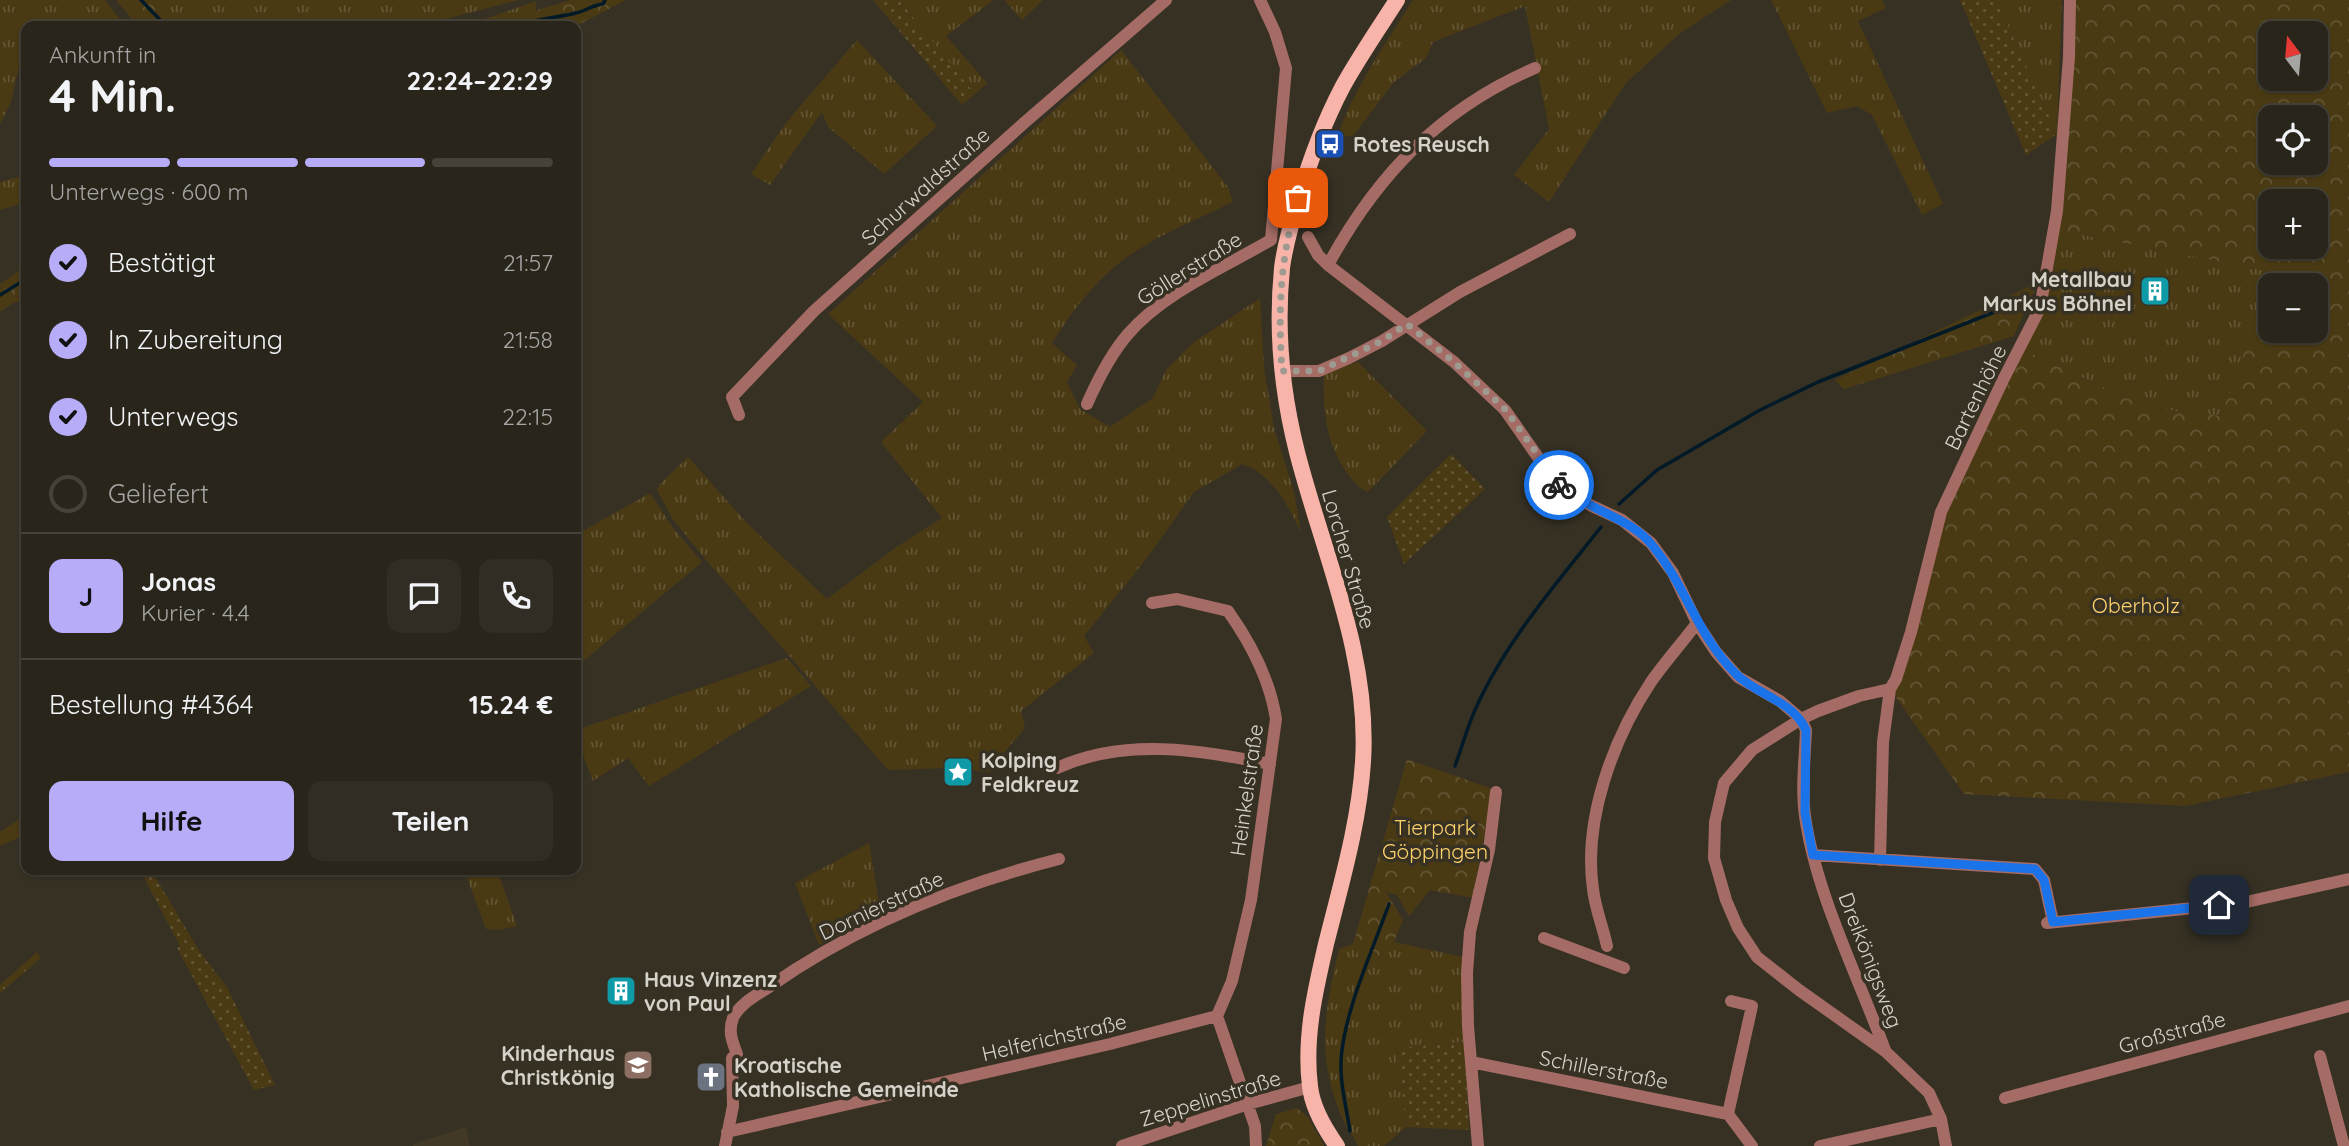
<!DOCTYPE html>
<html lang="de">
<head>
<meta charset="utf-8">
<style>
  :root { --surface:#29251b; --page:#312d24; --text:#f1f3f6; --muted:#a5a5a3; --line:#45423a; --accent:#b6acf8 }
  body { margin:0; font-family:Quicksand,sans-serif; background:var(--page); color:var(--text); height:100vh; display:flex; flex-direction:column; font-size:26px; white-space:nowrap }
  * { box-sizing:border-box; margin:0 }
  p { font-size:23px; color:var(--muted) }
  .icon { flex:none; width:38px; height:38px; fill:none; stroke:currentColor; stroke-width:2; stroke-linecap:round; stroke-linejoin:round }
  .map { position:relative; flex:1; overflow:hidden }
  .side { position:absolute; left:21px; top:21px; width:560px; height:854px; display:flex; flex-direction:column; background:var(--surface); border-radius:14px; box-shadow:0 2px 5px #0004,0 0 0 2px var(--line) }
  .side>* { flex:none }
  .needle { width:46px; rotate:344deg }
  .fabs { position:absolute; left:2258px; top:21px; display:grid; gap:14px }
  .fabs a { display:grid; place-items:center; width:70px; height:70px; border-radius:14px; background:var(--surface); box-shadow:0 2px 5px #0004,0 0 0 2px var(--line); font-size:35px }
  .pin { position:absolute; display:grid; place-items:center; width:60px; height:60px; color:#fff; margin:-30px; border-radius:14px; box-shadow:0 4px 10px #0006 }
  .courier { position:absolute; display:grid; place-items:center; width:70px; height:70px; margin:-35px; border:5px solid #1a73e8; border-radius:50%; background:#fff; color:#222; box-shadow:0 2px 9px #0007 }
  .head em { font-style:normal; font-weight:700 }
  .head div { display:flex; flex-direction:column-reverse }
  .head { display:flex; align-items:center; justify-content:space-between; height:119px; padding:0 28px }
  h1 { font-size:46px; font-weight:700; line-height:52px }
  .bar { display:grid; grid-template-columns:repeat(4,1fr); gap:10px 7px; align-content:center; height:84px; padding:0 28px }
  .bar i { height:9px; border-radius:5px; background:var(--line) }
  .bar .selected { background:var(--accent) }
  .bar p { grid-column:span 4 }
  .line { display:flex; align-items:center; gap:18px; padding:0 28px; border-top:2px solid var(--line) }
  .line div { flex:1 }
  .round { display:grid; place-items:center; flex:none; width:74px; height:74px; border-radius:14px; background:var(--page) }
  ol { padding:0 28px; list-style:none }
  li { display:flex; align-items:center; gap:21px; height:77px }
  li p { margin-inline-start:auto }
  li .icon { padding:7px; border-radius:50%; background:var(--accent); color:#111; stroke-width:4 }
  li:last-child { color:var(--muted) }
  li i { width:38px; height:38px; border:4px solid var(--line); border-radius:50% }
  .cta { display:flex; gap:14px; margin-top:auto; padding:14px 28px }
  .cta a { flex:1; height:80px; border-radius:14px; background:var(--accent); color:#111; font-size:28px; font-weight:700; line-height:80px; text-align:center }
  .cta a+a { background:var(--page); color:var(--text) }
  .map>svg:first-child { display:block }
  .built { fill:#413825 }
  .grass { fill:url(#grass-tufts) }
  .forest { fill:url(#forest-crowns); fill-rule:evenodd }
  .garden { fill:url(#garden-dots) }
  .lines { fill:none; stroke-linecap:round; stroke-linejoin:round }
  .stream { stroke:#021a27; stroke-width:3.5 }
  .minor { stroke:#a46c65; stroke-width:12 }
  .major { stroke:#f9b4aa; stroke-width:16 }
  .done { stroke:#9e9a90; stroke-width:7; stroke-dasharray:0 12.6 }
  .route { stroke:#1a73e8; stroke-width:9 }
  .labels { text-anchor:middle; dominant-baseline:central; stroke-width:7; stroke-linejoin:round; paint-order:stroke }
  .poi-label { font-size:21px; font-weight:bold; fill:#d5d2ca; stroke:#373124; text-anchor:start }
  .street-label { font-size:21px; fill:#d5d2ca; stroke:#373124 }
  .park-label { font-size:21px; fill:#fed26b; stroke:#373124 }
</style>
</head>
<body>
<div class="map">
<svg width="2349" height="1146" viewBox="0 0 2349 1146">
  <defs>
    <pattern id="grass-tufts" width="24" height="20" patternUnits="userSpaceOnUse" patternTransform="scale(1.75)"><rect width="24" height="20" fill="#4a3a14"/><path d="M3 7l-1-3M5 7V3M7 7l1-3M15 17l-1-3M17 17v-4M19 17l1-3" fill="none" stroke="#635635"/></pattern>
    <pattern id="forest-crowns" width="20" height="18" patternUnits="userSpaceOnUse" patternTransform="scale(1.75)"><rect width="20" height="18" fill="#4a3a14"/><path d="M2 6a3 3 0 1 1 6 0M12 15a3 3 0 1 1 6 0" fill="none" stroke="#635635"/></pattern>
    <pattern id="garden-dots" width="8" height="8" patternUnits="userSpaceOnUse" patternTransform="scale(1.75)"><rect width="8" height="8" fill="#4a3a14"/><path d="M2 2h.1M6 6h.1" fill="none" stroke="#635635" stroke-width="1.8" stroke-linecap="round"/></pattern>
  </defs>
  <rect width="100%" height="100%" fill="#373124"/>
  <!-- built -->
  <path class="built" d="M466,1127L470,1146H413V1144Z"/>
  <!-- grass -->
  <path class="grass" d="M0,0H105L125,26H58L29,21L11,102L0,124Z
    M153,0H519L434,22L391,26H175Z
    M899,0H994L946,36L987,83L975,94Z
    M1004,0H1043L1022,20Z
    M1413,0H1731L1679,34L1625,84L1549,202L1514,175L1549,129L1525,6L1433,42L1426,58L1394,82L1353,136L1337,137C1355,87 1385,44 1413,0Z
    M1771,0H1882L1886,8L1858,21L1943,204L1922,215L1872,115L1857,106L1827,113Z
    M1996,0H2062L2057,134Z
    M536,1L535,12L484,26H451L491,17Z
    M857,40L937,126L884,174L828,127L822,112L770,185L751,174L785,124Z
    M1121,50L1228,187L1233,202C1194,221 1152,237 1118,264C1091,286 1070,314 1052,343L1077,365L1067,382L1080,409L1110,427L1153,398L1166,370L1193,343L1260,298L1264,367L1274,428L1294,492L1301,533C1289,506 1272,474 1242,464L1194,492L1147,558L1084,636L1094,653L1021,711L1025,728L988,772L951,768L888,770L701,554L672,518L657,490L659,485L688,457L747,523L827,599L898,546L942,518L881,442L923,402L828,314Z
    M26,175V202L0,210V182Z
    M2058,230L2274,272L2222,416L2149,408L2022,349Z
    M1358,362L1427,431L1368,492C1360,489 1357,485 1351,478C1327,449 1322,411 1324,374Z
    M650,493L673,528L702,562L576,667V535Z
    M787,658L811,686L649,786L628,758L593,781L576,736V730Z
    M26,815V834L0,846V832Z
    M869,843L881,914L819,945L795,883Z
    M464,870H497L517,926L499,930L486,929Z
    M1394,942L1463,957L1465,1042L1397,1048L1406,1127L1384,1146H1358C1353,1135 1344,1124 1340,1113C1316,1052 1325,1010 1339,949L1353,944L1367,969Z
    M37,952L41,958L0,993V985Z"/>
  <!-- forest -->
  <path class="forest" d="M116,0H153L175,26H138Z
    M571,0H626L576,26H484Z
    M2070,0H2349V772L2185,806L1964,794L1890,689L1941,512L2022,349L2149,408L2221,416L2274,272L2058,230ZM2270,33H2315V79H2270ZM2270,117H2315V163H2270ZM2270,201H2315V247H2270ZM2270,285H2315V331H2270Z
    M26,266V299L13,303L0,312V284Z
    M2038,282L2014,336L1844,389L1835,380Z
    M1407,759L1493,789L1473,898L1430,890L1409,916L1397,895L1386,892L1403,920L1394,942L1367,969L1353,944Z
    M1297,1108L1308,1117L1324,1146H1266L1276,1114Z"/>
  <!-- garden -->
  <path class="garden" d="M873,0H899L975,94L962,105Z
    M1960,0H1996L2057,134L2026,155Z
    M1451,454L1485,489L1404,564L1387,517Z
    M140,870H151L200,952L227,987L275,1085L254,1090L177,948L180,946Z
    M1465,1042L1469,1130L1406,1127L1397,1048Z"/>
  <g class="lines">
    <!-- stream -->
    <path class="stream" d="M141,0L166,26
      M519,26C537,18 557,18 576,13C586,11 592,5 603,4L605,0
      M0,295L26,279
      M1619,504L1657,470L1760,410L1818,382L2022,301
      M1455,766C1462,747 1467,728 1475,710C1505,642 1556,584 1601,527
      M1350,1131C1346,1105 1338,1077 1342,1050C1348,1003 1373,949 1389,904"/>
    <!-- minor -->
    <path class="minor" d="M1308,237L1318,255L1328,265L1454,362L1505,410L1556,483L1590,505L1622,520L1651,543L1673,573L1697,623L1716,652L1738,677L1780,701L1801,719L1806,730C1805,758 1801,788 1805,816C1816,894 1858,976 1885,1050
      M1328,265C1377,175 1440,109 1535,68
      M1282,371H1319L1349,358L1382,341L1460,292L1570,234
      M1087,404C1098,379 1110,355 1128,334C1165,292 1223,268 1271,240L1286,68L1275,32L1260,0
      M739,415L732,397L814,311L1024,123L1166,0
      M1152,603L1177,599L1228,611C1250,642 1270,680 1276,719L1251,900L1232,981L1217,1016
      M1057,768C1125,737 1199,750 1270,764
      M1813,855L2035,869L2044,880L2053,922
      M1880,860L1883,742L1890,689
      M2047,923L2242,903L2349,879
      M1544,938L1624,968
      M1607,946C1603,927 1595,908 1593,889C1583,820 1613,739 1651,682C1665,662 1682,643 1697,623
      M2320,1056L2344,1146
      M1471,1062L1728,1114L1752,1146
      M2005,1098L2349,1006
      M1728,1114L1752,1006L1731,1001
      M727,1132L1110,1044L1217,1016L1255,1126L1256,1146
      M725,1146L733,1106L732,1058L737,1054C732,1041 728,1031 733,1018C739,1004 757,995 769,987C856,926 957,885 1059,859
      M1122,1146L1248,1104L1310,1087
      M1478,1146L1468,1026L1467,973L1470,932L1489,850L1496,792
      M1820,1146L1941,1119
      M1946,1146L1941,1119L1929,1093L1885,1051L1799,990L1757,957L1738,928L1726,900L1714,858L1715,822L1724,783L1752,750L1801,719L1818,711L1859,696L1890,689L1896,679L1911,632L1941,512L2003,380L2040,308L2057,211L2069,57L2070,0"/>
    <!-- major -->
    <path class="major" d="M1337,1146C1325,1129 1312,1108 1310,1086C1304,1038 1315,991 1326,944C1341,884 1359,824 1363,762C1370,654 1323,554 1297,452C1282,393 1276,329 1282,268C1285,244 1292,221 1299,198C1310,160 1324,122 1343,86C1359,57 1379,28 1397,0"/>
  </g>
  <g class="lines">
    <!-- done -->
    <path class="done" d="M1298,198C1280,258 1278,309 1282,371H1319L1382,341L1407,324L1454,362L1506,410L1559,485"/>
    <!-- route -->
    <path class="route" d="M1559,485C1569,491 1580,499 1590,505C1612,517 1636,525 1652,545C1686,586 1697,635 1736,674C1758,696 1792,700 1806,730L1805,813L1813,855L2035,869L2044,880L2053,922L2219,905"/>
  </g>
  <!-- icons -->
  <defs>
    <g id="bus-square" transform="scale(1.575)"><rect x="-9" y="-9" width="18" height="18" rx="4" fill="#1a4fb4" stroke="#373124"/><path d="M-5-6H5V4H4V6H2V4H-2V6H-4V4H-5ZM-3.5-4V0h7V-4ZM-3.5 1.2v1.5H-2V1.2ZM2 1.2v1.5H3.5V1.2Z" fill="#fff"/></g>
    <g id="building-square" transform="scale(1.575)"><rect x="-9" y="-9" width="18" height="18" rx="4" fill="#0f9aa8" stroke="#373124"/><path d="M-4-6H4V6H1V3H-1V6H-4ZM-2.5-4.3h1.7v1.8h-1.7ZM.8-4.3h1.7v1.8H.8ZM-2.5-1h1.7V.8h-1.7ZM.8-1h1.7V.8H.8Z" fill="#fff"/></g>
    <g id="sight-square" transform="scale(1.575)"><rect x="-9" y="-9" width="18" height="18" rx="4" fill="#0f9aa8" stroke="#373124"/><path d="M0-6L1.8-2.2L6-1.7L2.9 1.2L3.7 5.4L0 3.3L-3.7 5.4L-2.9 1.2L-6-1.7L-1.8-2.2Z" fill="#fff"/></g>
    <g id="school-square" transform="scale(1.575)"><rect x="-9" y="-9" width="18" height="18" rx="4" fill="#8d6e63" stroke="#373124"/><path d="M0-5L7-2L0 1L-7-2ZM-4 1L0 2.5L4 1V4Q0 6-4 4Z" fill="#fff"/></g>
    <g id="church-square" transform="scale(1.575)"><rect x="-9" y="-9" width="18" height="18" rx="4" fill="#6b7280" stroke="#373124"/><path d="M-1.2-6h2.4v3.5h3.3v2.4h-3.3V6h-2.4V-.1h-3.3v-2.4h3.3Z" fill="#fff"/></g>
  </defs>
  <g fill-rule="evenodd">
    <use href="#bus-square" x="1330" y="144"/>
    <use href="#building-square" x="2155" y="291"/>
    <use href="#sight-square" x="958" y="772"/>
    <use href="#building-square" x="621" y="991"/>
    <use href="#school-square" x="638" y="1065"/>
    <use href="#church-square" x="711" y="1077"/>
  </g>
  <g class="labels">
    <!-- poi labels -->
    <g class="poi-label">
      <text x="1353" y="144">Rotes Reusch</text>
      <text x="2132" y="279" text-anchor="end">Metallbau<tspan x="2132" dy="24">Markus Böhnel</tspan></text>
      <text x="981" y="760">Kolping<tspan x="981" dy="24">Feldkreuz</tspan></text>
      <text x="644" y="979">Haus Vinzenz<tspan x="644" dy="24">von Paul</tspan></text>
      <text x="615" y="1053" text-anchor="end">Kinderhaus<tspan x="615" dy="24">Christkönig</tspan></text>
      <text x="734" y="1065">Kroatische<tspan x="734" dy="24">Katholische Gemeinde</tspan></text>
    </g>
    <!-- street labels -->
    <g class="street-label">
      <text transform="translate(925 186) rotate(-42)">Schurwaldstraße</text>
      <text transform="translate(1189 268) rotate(-32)">Göllerstraße</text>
      <text transform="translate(1975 397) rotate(-64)">Bartenhöhe</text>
      <text transform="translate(1349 559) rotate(74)">Lorcher Straße</text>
      <text transform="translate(1246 790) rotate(-82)">Heinkelstraße</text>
      <text transform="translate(881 905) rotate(-25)">Dornierstraße</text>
      <text transform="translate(1871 960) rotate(69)">Dreikönigsweg</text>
      <text transform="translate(2172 1032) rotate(-15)">Großstraße</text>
      <text transform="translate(1054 1037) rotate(-13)">Helferichstraße</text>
      <text transform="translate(1604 1069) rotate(11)">Schillerstraße</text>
      <text transform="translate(1210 1098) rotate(-17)">Zeppelinstraße</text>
    </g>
    <!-- park labels -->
    <g class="park-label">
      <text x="2136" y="605">Oberholz</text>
      <text x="1435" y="827">Tierpark<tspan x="1435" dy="24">Göppingen</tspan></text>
    </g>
  </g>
</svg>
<div class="fabs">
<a><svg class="needle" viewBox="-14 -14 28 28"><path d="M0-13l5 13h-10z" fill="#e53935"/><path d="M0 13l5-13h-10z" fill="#a5a5a3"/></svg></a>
<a><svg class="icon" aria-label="locate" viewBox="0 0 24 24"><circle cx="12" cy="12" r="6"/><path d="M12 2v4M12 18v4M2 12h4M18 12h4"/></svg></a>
<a>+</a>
<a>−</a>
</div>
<div class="pin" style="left:1298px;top:198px;background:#ea580c"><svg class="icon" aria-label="bag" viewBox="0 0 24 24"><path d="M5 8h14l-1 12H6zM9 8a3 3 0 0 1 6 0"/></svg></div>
<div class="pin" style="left:2219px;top:905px;background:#1f2937"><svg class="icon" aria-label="home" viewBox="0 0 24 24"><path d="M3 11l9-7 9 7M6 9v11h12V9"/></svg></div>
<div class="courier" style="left:1559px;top:485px"><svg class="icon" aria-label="bike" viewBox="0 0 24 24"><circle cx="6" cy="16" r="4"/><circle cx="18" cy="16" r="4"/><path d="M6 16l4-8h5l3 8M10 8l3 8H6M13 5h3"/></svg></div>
<section class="side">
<div class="head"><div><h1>4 Min.</h1><p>Ankunft in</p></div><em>22:24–22:29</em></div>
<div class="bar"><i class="selected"></i><i class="selected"></i><i class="selected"></i><i></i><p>Unterwegs · 600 m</p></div>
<ol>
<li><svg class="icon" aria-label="check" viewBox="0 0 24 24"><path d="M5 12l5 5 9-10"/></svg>Bestätigt<p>21:57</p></li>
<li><svg class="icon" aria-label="check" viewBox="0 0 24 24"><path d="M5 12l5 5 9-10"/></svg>In Zubereitung<p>21:58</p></li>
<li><svg class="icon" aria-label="check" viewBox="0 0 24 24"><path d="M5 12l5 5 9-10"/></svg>Unterwegs<p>22:15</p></li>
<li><i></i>Geliefert</li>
</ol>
<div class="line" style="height:126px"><b class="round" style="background:var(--accent);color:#111">J</b><div><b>Jonas</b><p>Kurier · 4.4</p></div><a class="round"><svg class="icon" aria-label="chat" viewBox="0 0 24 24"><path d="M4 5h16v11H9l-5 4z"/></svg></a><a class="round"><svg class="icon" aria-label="phone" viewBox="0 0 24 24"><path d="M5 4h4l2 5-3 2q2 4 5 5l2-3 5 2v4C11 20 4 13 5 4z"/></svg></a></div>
<div class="line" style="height:91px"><div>Bestellung #4364</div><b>15.24 €</b></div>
<div class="cta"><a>Hilfe</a><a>Teilen</a></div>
</section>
</div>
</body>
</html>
